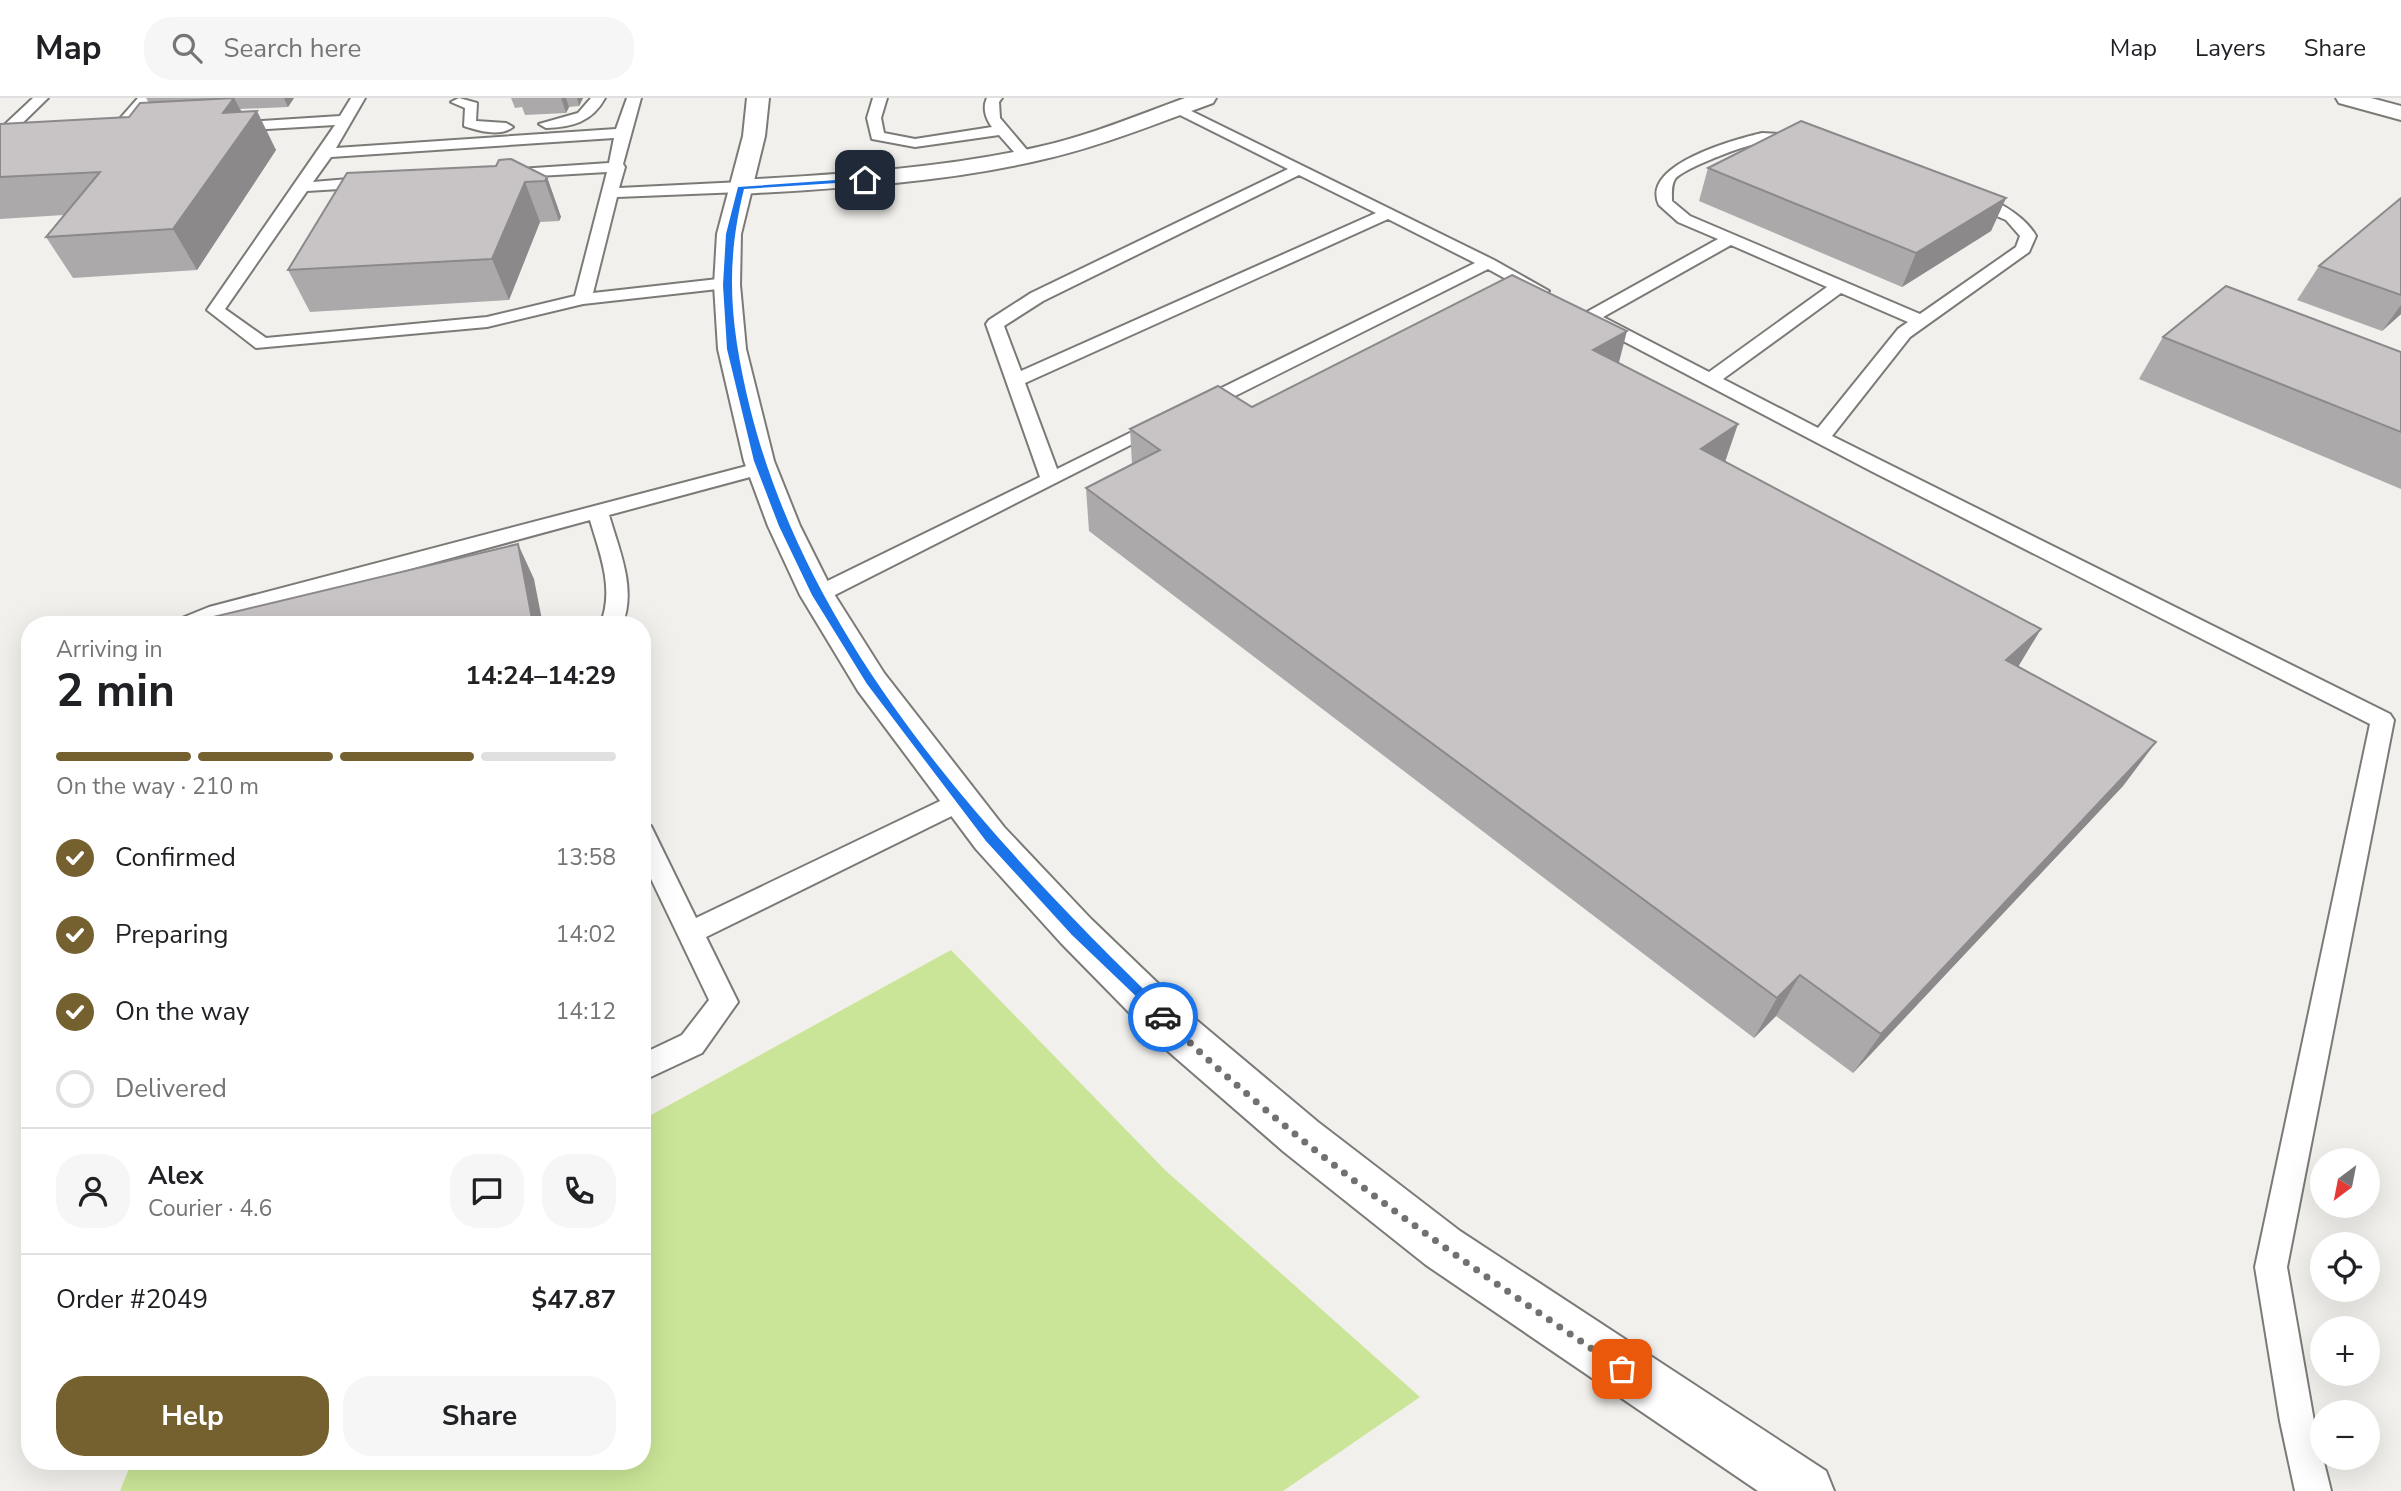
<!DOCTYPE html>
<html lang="en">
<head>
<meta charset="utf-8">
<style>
  :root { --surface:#fff; --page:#f6f6f6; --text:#202124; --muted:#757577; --line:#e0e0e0; --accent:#756130 }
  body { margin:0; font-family:"Nunito Sans",sans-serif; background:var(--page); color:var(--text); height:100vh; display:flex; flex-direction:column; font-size:26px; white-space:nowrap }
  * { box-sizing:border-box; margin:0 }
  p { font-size:23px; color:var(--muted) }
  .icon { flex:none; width:38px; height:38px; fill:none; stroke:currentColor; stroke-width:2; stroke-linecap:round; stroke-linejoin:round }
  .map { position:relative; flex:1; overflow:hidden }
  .side { position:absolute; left:21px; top:518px; width:630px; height:854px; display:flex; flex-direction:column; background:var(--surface); border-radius:28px; box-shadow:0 7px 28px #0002 }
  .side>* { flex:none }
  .needle { width:46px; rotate:212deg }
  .buttons { position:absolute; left:2310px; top:1050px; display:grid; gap:14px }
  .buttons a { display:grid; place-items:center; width:70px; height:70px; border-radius:50%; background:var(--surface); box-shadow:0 7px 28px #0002; font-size:35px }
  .pin { position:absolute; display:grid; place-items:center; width:60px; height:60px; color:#fff; margin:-30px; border-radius:14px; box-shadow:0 4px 10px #0006 }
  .courier { position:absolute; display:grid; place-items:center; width:70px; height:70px; margin:-35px; border:5px solid #1a73e8; border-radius:50%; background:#fff; color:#222; box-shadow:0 2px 9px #0007 }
  .overview em { font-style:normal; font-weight:700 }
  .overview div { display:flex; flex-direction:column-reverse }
  .overview { display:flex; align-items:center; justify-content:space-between; height:119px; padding:0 35px }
  h1 { font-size:46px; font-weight:700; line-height:52px }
  .bar { display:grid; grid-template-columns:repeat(4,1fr); gap:10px 7px; align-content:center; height:84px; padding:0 35px }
  .bar i { height:9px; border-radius:5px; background:var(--line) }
  .bar .current { background:var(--accent) }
  .bar p { grid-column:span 4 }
  .line { display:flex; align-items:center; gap:18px; padding:0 35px; border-top:2px solid var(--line) }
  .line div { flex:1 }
  .round { display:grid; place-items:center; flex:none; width:74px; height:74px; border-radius:28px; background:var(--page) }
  ol { padding:0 35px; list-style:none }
  li { display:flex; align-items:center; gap:21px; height:77px }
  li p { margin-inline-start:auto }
  li .icon { padding:7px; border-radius:50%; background:var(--accent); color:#fff; stroke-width:4 }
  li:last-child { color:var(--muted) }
  li i { width:38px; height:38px; border:4px solid var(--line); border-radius:50% }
  .cta { display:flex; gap:14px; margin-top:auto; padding:14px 35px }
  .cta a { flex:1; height:80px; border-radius:28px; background:var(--accent); color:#fff; font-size:28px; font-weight:700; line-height:80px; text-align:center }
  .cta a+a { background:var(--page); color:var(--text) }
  header { display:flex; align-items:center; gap:42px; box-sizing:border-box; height:98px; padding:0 35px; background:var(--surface); border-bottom:2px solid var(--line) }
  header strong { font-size:33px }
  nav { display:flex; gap:38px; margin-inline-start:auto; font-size:24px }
  .search { width:490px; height:63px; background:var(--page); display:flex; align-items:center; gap:18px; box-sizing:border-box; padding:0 24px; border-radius:28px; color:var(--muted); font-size:26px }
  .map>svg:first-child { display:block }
  .green { fill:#cae597 }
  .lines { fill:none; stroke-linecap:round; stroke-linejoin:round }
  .service-casing { stroke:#7c7a77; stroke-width:4 }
  .minor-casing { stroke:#7c7a77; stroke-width:4 }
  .tertiary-casing { stroke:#7c7a77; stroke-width:4 }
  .service { fill:#fff; fill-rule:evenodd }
  .minor { fill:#fff; fill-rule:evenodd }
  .tertiary { fill:#fff; fill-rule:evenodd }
  .wall { fill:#aca9aa }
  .shaded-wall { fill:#8c898b }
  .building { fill:#c8c4c6; stroke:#8c898b; stroke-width:2 }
  .route { fill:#1a73e8 }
  .done { stroke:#73716f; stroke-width:7; stroke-dasharray:0 12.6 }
</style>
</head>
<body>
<header>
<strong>Map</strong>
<div class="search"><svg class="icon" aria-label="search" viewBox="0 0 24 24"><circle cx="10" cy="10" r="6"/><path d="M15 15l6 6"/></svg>Search here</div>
<nav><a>Map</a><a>Layers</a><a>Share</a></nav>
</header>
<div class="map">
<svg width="2401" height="1393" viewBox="0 0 2401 1393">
  <rect width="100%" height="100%" fill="#f2f0ec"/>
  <!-- green -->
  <path class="green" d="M951,852L1165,1072L1420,1299L1283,1393H120L132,1363H642V1022Z"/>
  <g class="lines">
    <!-- service casing -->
    <g class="service-casing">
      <path id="service" d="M33,0H48L5,42L0,43V31Z
        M138,0H152L119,39H109V33Z
        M351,0H365L336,50L616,31L627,0H641L623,66L625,69L619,90L741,84L749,89L741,94L617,99L593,195L727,180L735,185L727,190L583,206L487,229L256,250L207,212L335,27L231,33L224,29L231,25L340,18ZM614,40L609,65L503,72L496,76L503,80L607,74L575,198L487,219L266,240L225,211L307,93L372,89L380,84L372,79L313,84L331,59Z
        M459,0L477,5L476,23L506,25L513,29C500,39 479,33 464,28L465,10L451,4Z
        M591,0H605C592,24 572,29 546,30L539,26L578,15Z
        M873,0H887L881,20L884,35L915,41L992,29C986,21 982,10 987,0H1002L999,4L1000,20L1033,59L1031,62H1021L999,37L915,49L872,41L867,20Z
        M1177,6L1494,162L1549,193L1541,198L1535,197L1488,171L1205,313H1191L1189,309L1191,305L1475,165L1388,121L1025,285L1057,371L1152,324L1159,322L1168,328L825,502H809L806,497L809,492L1040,379L986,226L989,222L1031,195L1288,71L1172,13V7ZM1299,77L1376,115L1021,273L1004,228L1043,203Z
        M1762,35L1802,37L1809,41C1799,50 1780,43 1767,44C1751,44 1684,70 1675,81C1671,88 1672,95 1672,103L1690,118L1920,216L2016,149L2020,138L2006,122L1966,105V99C1988,93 2026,119 2036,138L2029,154L1910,239L1832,338L2390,616L2394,622L2287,1169L2314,1323L2331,1393H2295L2280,1323L2255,1169L2370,626L1871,373L1585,223L1582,219L1585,215L1718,141L1678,124L1659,107C1640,67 1733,42 1762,35ZM1731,147L1827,189L1709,274L1603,219ZM1841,195L1908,224L1898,231L1818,330L1723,281Z
        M762,364L769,366L772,370L769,374L609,417C619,452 637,491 622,527H600C615,492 600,456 590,422L205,527H174L177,522L209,509Z
        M961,693L970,695L973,702L970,709L706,839L738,904L702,955L642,983V956L682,937L709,902L642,762V725L651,728L696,820Z"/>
    </g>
    <!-- minor casing -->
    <g class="minor-casing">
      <path id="minor" d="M1185,0H1216L1213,5C1155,26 1097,50 1036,63C939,85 840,90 741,96L733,94L729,89L733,84L741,82C840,76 940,71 1038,49C1088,38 1136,18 1185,0Z
        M2336,0H2371L2401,8V22L2339,5Z"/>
    </g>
    <!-- tertiary casing -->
    <g class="tertiary-casing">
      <path id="tertiary" d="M747,0H769L765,38L741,136L740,187L746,251L774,363L800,428L834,496L884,575L1004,729L1091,821L1194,920L1318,1024L1460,1133L1826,1373L1834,1393H1758L1426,1167L1284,1054L1162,948L1061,845L976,751L858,593L800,497L768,428L744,363L718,251L714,187L717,136L743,38Z"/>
    </g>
    <!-- service -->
    <use href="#service" class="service"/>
    <!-- minor -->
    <use href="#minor" class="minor"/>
    <!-- tertiary -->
    <use href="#tertiary" class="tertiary"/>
  </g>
  <!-- wall -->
  <path class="wall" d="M146,0H294L288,9L240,11L276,52L197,172L73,180L46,139L64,117L0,121V26L129,19L149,5Z
    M511,0H583L579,8L569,9L566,15L525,17L522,9L515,10Z
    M1708,70L2006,100L1991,133L1902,189L1699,103Z
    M347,75L547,79L561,119L559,123L540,124L509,202L310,214L288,172Z
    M2401,100V216L2382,233L2297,202L2319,168Z
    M2163,239L2401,254V391L2139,281Z
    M1619,265L1725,363L2018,569L2156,644L2123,688L1853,975L1776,918L1754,940L1089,433L1086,390L1132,366L1130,331L1252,309Z"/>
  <!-- shaded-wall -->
  <path class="shaded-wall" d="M234,0L248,26L257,13L276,52L197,172L173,131L223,15Z
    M284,0H294L288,9Z
    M561,0H566L569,9L566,15Z
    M577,0H583L579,8Z
    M547,79L561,119L559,123L545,83Z
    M525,84L540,124L509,202L492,161Z
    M2006,100L1991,133L1902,189L1916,155Z
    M2401,207V216L2382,233Z
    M1627,233L1616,276L1593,252Z
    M1738,326L1723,370L1701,351Z
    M518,446L534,481L543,527H528Z
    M2041,531L2015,574L2006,562Z
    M2156,644L2123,688L1853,975L1881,936Z
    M1800,877L1776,918L1754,940L1777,900Z"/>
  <!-- building -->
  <path class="building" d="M234,0L223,15L257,13L173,131L46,139L100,74L0,79V26L129,19L140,5Z
    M1801,23L2006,100L1916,155L1708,70Z
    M511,61L547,79L545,83L525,84L492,161L288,172L347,75L496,68L499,62Z
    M2401,100V197L2319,168Z
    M1512,177L1627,233L1593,252L1738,326L1701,351L2041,531L2006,562L2156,644L1881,936L1800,877L1777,900L1086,390L1160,352L1130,331L1218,288L1252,309Z
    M2226,188L2401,254V334L2163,239Z
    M518,446L533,526L528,527H180Z"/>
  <!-- route -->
  <path class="route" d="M865,80L868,83L744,91C724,171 731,231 750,310C810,551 994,746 1168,915V923L1163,924L1072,837L986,743L867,586L812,497L779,428L754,363L727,251L723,187L726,136L738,89Z"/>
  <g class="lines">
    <!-- done -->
    <path class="done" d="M1163,919C1301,1054 1463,1164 1622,1271"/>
  </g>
</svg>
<div class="buttons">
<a><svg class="needle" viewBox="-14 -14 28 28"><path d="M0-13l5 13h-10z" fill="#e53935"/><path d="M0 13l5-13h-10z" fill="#757577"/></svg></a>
<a><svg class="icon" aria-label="locate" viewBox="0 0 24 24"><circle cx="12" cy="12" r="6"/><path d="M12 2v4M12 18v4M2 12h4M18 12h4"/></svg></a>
<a>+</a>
<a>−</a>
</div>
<div class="pin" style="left:1622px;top:1271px;background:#ea580c"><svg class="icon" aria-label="bag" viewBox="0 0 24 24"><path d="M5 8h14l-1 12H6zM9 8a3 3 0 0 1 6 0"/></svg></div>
<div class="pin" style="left:865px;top:82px;background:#1f2937"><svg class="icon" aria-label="home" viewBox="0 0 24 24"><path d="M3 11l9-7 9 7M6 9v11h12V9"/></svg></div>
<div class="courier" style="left:1163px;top:919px"><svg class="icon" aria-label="car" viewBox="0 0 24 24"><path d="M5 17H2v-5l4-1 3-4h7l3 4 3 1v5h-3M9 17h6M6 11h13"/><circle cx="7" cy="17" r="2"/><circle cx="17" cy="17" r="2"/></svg></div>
<section class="side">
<div class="overview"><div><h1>2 min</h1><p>Arriving in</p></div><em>14:24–14:29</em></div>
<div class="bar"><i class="current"></i><i class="current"></i><i class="current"></i><i></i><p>On the way · 210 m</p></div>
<ol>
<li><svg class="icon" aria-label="check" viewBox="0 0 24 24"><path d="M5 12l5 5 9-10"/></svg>Confirmed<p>13:58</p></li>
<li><svg class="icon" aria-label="check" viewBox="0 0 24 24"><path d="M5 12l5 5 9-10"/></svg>Preparing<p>14:02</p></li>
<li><svg class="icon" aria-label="check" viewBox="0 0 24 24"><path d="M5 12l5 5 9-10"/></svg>On the way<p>14:12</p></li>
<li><i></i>Delivered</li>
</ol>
<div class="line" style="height:126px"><a class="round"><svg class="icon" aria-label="person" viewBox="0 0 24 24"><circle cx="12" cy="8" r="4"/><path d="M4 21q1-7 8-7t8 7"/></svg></a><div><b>Alex</b><p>Courier · 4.6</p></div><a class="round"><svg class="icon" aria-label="chat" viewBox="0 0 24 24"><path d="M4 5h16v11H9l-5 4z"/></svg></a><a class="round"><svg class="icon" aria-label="phone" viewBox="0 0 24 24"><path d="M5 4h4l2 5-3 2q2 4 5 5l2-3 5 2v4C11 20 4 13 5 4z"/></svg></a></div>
<div class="line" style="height:91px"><div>Order #2049</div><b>$47.87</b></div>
<div class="cta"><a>Help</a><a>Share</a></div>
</section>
</div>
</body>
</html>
